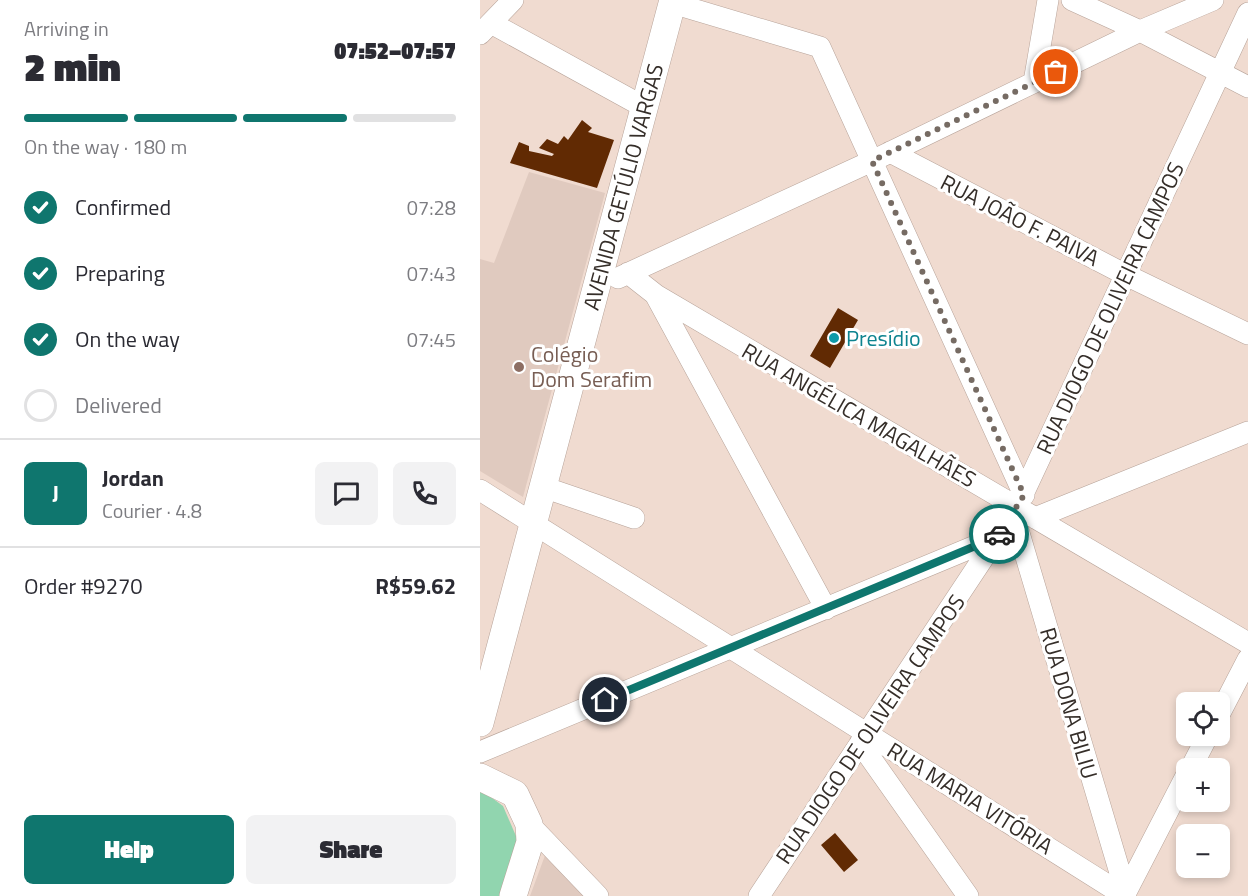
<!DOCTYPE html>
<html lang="en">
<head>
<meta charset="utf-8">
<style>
  :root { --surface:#fff; --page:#f2f2f3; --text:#2b2b33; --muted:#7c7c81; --line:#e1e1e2; --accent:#0f766e }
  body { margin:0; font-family:"Titillium Web",sans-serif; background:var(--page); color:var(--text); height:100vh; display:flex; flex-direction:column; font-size:22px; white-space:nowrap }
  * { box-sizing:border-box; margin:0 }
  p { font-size:20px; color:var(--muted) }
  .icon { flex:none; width:33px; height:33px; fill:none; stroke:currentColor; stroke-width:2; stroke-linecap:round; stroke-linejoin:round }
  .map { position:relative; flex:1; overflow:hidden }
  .panel { display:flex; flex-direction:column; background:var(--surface); width:480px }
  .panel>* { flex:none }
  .buttons { position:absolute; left:696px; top:692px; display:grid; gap:12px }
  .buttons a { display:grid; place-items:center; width:54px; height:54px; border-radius:9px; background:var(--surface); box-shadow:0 3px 9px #0003; font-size:30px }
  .pin { position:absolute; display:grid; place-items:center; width:51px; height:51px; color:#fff; margin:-26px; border:3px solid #fff; border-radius:50%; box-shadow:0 2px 6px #0007 }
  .courier { position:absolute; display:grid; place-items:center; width:60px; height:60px; margin:-30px; border:4px solid #0f766e; border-radius:50%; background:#fff; color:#222; box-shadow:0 2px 8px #0007 }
  .headline em { font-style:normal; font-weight:800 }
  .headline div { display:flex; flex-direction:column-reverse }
  .headline { display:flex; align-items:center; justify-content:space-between; height:102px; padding:0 24px }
  h1 { font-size:39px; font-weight:800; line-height:45px }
  .bar { display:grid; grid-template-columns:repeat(4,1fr); gap:9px 6px; align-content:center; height:72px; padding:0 24px }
  .bar i { height:8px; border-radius:4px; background:var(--line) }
  .bar .selected { background:var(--accent) }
  .bar p { grid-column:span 4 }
  .line { display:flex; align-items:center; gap:15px; padding:0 24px; border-top:2px solid var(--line) }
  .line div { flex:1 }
  .round { display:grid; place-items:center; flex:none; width:63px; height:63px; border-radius:9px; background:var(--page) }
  ol { padding:0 24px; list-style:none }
  li { display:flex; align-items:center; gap:18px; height:66px }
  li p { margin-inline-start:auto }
  li .icon { padding:6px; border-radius:50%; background:var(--accent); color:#fff; stroke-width:4 }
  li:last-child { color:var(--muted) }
  li i { width:33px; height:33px; border:3px solid var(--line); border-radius:50% }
  .button { display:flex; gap:12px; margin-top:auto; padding:12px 24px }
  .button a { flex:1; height:69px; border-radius:9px; background:var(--accent); color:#fff; font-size:24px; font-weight:800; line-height:69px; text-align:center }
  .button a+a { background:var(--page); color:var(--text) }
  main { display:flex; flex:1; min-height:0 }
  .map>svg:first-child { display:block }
  .education { fill:#e0cabf }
  .green { fill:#91d5af }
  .building { fill:#612a03 }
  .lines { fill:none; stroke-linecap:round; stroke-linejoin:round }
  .minor-casing { stroke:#b7a399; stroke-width:22 }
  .major-casing { stroke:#b7a399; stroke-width:28 }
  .minor { stroke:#fff; stroke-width:21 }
  .major { stroke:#fff; stroke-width:27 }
  .done { stroke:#766b63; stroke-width:6; stroke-dasharray:0 10.8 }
  .route { stroke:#0f766e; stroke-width:8 }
  .culture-dot { fill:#0f9aa8; stroke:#fff; stroke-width:2 }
  .education-dot { fill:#8d6e63; stroke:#fff; stroke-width:2 }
  .labels { text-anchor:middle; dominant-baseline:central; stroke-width:6; stroke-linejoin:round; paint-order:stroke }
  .street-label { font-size:22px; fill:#352e29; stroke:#fff }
  .culture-label { font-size:22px; fill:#0d838f; stroke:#fff; text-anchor:start }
  .education-label { font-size:22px; fill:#785e54; stroke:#fff; text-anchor:start }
</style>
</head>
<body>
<main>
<section class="panel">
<div class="headline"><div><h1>2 min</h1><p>Arriving in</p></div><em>07:52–07:57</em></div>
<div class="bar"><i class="selected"></i><i class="selected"></i><i class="selected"></i><i></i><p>On the way · 180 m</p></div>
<ol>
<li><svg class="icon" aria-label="check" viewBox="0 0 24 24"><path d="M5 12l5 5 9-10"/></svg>Confirmed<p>07:28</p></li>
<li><svg class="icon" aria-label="check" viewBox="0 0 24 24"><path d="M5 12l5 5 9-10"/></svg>Preparing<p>07:43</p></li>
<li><svg class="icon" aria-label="check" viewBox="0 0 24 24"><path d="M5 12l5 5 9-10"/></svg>On the way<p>07:45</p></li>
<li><i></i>Delivered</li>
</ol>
<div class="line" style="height:108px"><b class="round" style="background:var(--accent);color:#fff">J</b><div><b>Jordan</b><p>Courier · 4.8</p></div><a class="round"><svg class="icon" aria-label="chat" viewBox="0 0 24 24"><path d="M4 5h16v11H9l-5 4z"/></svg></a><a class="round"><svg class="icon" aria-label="phone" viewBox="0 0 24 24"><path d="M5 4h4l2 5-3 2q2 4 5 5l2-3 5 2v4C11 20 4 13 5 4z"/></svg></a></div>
<div class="line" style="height:78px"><div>Order #9270</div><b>R$59.62</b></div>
<div class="button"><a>Help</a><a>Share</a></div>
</section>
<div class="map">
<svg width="768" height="896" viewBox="0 0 768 896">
  <rect width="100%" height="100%" fill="#f0dbd0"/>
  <!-- education -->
  <path class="education" d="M49,172L125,193L43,497L0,471V259L14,263Z
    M67,850L108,896H50Z"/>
  <!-- green -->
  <path class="green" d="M0,789L23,806L39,843L20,896H0Z"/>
  <!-- building -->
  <path class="building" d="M102,120L112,128L108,132L134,140L117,188L30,163L39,142L49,146V151L72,156L74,154L59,148L67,139L78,144L84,136L88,140Z
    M358,308L378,320L350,368L330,356Z
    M355,833L378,860L364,872L341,845Z"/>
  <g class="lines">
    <!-- minor casing -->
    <g class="minor-casing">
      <path id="minor" d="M592,0L660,31L768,87
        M192,3L340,47L544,495
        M11,23L164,107
        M0,34L33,0
        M554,82L568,0
        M410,152L646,275L768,334
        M148,273L176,295L768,643
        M138,278L392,161L660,31L733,0
        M176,296L346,609
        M63,487L154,518
        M0,490L645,896
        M533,513L646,893
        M555,518L768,432
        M740,713L768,659
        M380,743L488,896
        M0,752L517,537
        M711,768L728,735
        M49,824L118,896
        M279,896L537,507L768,13
        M644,896L706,776"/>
    </g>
    <!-- major casing -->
    <g class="major-casing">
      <g id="major">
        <path id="s1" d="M0,723L193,0"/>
        <path d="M0,777L35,794L49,824L50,842L33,896"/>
      </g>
    </g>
    <!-- minor -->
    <use href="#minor" class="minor"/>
    <!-- major -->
    <use href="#major" class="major"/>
  </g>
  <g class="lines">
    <!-- done -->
    <path class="done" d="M519,534L544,495L392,161L576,72"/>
    <!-- route -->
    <path class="route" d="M125,700L517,537L519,534"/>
  </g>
  <!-- markers -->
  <circle class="culture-dot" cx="354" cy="338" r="6"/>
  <circle class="education-dot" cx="39" cy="367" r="6"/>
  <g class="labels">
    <!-- street labels -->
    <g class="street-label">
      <text stroke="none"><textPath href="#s1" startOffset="555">AVENIDA GETÚLIO VARGAS</textPath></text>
      <text transform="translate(540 220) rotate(27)">RUA JOÃO F. PAIVA</text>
      <text transform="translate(630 308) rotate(-65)">RUA DIOGO DE OLIVEIRA CAMPOS</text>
      <text transform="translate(379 415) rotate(30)">RUA ANGÉLICA MAGALHÃES</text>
      <text transform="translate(589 703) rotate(74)">RUA DONA BILIU</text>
      <text transform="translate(390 729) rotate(-56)">RUA DIOGO DE OLIVEIRA CAMPOS</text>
      <text transform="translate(490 798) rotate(32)">RUA MARIA VITÓRIA</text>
    </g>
    <!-- culture labels -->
    <g class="culture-label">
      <text x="366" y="338">Presídio</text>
    </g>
    <!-- education labels -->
    <g class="education-label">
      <text x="51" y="354">Colégio<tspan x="51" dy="25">Dom Serafim</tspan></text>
    </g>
  </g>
</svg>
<div class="buttons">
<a><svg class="icon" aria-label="locate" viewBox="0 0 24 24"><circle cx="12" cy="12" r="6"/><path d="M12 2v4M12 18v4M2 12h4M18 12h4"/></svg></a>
<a>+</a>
<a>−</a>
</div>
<div class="pin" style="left:576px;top:72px;background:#ea580c"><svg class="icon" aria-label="bag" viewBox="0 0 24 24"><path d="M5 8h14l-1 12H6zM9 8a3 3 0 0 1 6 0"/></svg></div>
<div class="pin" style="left:125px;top:700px;background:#1f2937"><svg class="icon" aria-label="home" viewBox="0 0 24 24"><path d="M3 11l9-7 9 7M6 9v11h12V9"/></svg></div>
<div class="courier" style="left:519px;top:534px"><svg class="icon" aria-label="car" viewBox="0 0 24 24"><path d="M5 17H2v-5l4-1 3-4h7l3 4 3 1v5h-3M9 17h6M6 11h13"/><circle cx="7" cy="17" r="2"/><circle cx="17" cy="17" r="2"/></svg></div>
</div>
</main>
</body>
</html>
